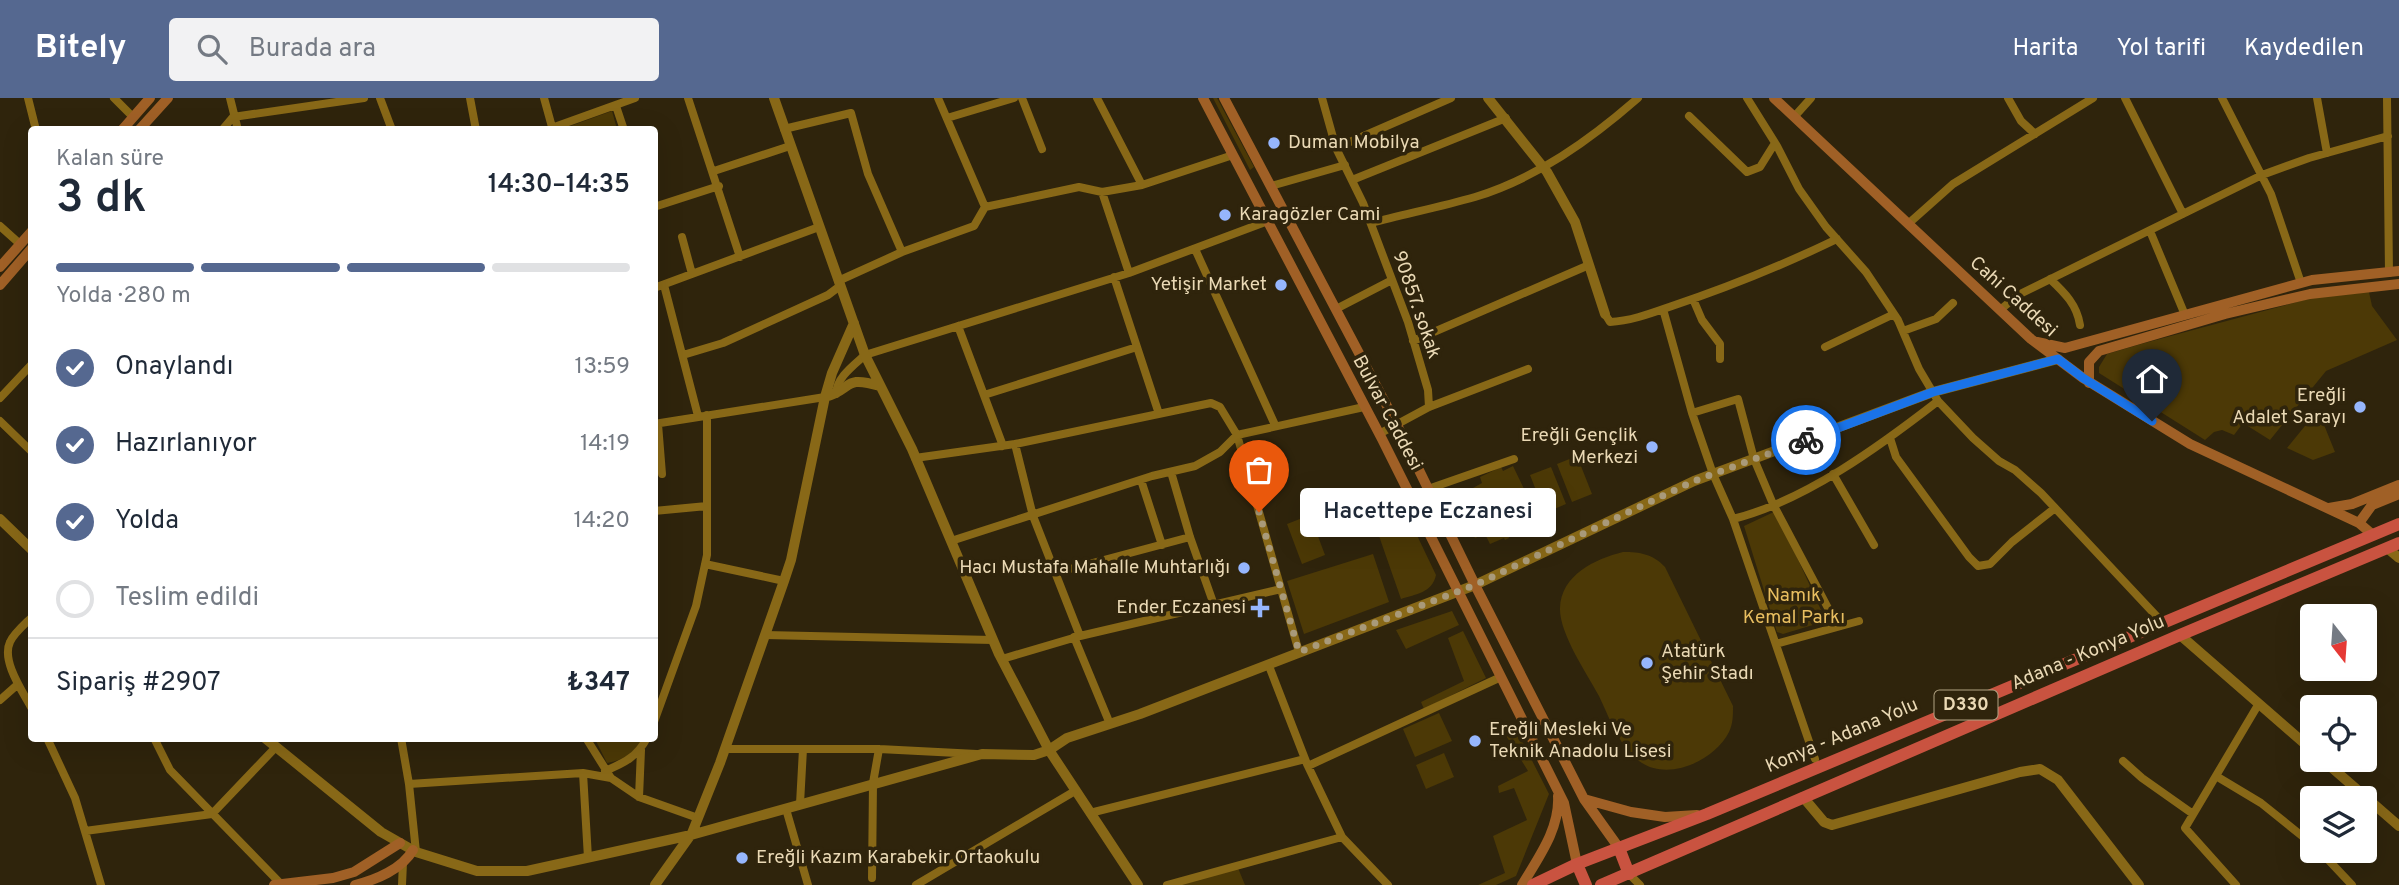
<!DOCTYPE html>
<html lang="tr">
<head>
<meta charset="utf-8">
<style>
  :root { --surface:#fff; --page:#f2f2f3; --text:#1f2937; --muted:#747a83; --line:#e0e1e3; --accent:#556890 }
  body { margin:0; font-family:Overpass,sans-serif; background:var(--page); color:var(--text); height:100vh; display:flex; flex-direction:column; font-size:26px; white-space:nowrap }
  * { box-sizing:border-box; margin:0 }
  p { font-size:23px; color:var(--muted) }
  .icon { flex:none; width:38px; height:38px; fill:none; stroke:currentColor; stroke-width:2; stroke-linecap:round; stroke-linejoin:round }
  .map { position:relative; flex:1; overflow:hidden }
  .details { position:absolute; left:28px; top:28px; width:630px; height:616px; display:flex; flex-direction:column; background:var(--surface); border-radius:7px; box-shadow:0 7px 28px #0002 }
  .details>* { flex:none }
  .needle { width:46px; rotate:163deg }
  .tools { position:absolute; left:2300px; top:506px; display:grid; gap:14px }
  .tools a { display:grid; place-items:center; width:77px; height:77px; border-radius:7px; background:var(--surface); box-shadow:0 7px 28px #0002; font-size:35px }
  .pin { position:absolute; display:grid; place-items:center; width:60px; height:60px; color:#fff; margin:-72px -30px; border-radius:50% 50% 50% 0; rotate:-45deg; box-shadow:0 0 7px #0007 }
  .pin .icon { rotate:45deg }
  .courier { position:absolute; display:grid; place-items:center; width:70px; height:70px; margin:-35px; border:5px solid #1a73e8; border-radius:50%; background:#fff; color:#222; box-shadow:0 2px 9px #0007 }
  .bubble { position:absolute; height:49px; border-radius:7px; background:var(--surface); box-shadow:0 7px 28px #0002; font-size:23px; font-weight:600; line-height:49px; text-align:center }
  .head em { font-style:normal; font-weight:600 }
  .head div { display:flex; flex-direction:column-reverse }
  .head { display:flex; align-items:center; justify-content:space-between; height:119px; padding:0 28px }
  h1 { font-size:46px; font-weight:600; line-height:52px }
  .bar { display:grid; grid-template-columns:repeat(4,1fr); gap:10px 7px; align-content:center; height:84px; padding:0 28px }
  .bar i { height:9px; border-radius:5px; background:var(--line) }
  .bar .current { background:var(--accent) }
  .bar p { grid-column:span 4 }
  .line { display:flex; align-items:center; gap:18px; padding:0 28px; border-top:2px solid var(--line) }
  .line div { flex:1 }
  ol { padding:0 28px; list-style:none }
  li { display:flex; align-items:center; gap:21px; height:77px }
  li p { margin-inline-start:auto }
  li .icon { padding:7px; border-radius:50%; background:var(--accent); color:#fff; stroke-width:4 }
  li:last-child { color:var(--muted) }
  li i { width:38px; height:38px; border:4px solid var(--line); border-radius:50% }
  header { display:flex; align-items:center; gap:42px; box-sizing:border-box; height:98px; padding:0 35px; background:var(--accent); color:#fff }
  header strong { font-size:33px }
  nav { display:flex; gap:38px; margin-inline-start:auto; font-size:24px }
  .search { width:490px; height:63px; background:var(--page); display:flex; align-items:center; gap:18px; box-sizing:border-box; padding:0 24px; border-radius:7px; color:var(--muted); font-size:26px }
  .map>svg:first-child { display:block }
  .green { fill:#4c3906 }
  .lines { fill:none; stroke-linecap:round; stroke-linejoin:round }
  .minor { stroke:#886817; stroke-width:8 }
  .tertiary { stroke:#886817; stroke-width:10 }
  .secondary { stroke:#a06026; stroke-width:10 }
  .trunk { stroke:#c95340; stroke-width:12 }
  .done { stroke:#a99a7a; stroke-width:7; stroke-dasharray:0 12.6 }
  .route { stroke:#1a73e8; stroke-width:9 }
  .poi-dot { fill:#96b6fd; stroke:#2f240c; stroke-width:2.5 }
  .labels { text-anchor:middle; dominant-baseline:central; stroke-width:7; stroke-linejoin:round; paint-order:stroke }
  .shield { fill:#2f240c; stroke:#b2a382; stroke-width:2 }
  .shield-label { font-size:18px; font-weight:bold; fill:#ead9b5 }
  .poi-label { font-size:19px; fill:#ead9b5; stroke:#2f240c; text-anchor:start }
  .street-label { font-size:19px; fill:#ead9b5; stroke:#2f240c }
  .park-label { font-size:19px; fill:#e8be60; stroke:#2f240c }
</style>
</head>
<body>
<header>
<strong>Bitely</strong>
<div class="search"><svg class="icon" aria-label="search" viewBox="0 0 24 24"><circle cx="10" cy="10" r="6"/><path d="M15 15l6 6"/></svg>Burada ara</div>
<nav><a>Harita</a><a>Yol tarifi</a><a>Kaydedilen</a></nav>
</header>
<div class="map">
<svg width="2399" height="787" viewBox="0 0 2399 787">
  <rect width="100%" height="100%" fill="#2f240c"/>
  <!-- green -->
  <path class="green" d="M1213,0H1217L1254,69L1250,72Z
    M612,13L617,31H562Z
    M2369,194L2372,208L2397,242L2326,273L2270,342L2243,325L2234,337L2222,332L2214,334L2205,342L2099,275V269L2107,256L2141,246L2312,200Z
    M2318,312L2335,354L2313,362L2287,350Z
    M1577,358L1592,396L1572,404L1557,366Z
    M1513,368L1539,422L1536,423L1537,427L1532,429L1530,427L1525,429L1526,432L1517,436L1515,433L1508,437L1509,440L1505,442L1504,440L1490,446L1485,436L1475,440L1461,410L1479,402L1473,390L1482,385L1480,379L1501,369L1503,373Z
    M1551,369L1566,406L1545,415L1530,377Z
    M1401,404L1436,477C1432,495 1416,496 1401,501L1371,415Z
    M1776,413L1826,523L1783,536L1777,534L1744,428Z
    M1310,417L1325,457L1302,466L1287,426Z
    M1623,454C1640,454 1653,456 1665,469L1733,608C1733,617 1733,626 1729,634C1715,662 1670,683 1642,665C1620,651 1610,621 1599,598C1587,576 1559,535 1560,510C1561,477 1595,461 1623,454Z
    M1373,456L1389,504L1304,536L1287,483Z
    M1452,513L1459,527L1406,551L1396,532Z
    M1463,533L1486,580L1424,611L1421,604L1464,583L1448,540Z
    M1439,615L1452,643L1415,659L1403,631Z
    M1516,631L1549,696L1516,778L1496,787H1478L1505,775L1493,738L1527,722L1514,690L1499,695L1498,688L1528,673L1505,636Z
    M595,641H643C633,655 624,662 607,665Z
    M1444,655L1454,679L1426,691L1416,667Z
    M1238,770L1245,787H1178Z"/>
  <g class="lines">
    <!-- minor -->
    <path class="minor" d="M28,0L36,32
      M114,0L133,19
      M230,0L238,32
      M380,0L392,32
      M470,0L476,32
      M544,0L552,29
      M688,0L740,159
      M938,0L985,109
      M1022,0L1042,51
      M1097,0L1142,87
      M1322,0L1336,50L1363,105L1408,224L1428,292L1429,309
      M1747,0L1777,48L1799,91L1826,129L1866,174L1898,222L1919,271L1938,303L1973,340L1999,363L2015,372L2041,395L2162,524
      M2008,0L2021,23L2035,36
      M2125,0L2183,116
      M2222,0L2271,96L2301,185
      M2317,0L2327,55
      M2387,0L2389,175
      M616,8L624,32
      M1689,18L1747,74L1760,69L1775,45
      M1794,19L1811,0
      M947,20L1014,0
      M784,31L851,15L868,76L902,154
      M222,32L233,19L364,0
      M546,32L635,0
      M1336,50L1451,0
      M714,73L790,48
      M1352,82L1506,20
      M1271,88L1345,67
      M1102,94L1129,175
      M654,109L719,88
      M1371,125C1405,116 1440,109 1475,99C1537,80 1590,42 1638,0
      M1908,126L1953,86L2093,0
      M0,128L20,146
      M2150,133L2185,217
      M682,139L692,176
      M1195,151L1275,327
      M1114,179L1159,316
      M2050,181C2065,195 2077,207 2080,227
      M838,183L902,154L974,128L985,109L1079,89L1102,94L1142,87L1233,57
      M664,187L698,318
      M654,190L819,129
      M1693,201L1702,222L1720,246V261
      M1336,211L1392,182
      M1663,211L1692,315
      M2000,212L2018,197L2262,77L2309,60L2388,38
      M1605,216L1610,224C1631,223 1652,215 1672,208C1729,189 1783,167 1837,141
      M958,228L1003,348
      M1903,233L1936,221L1953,205
      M1413,243L1589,167
      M1825,249L1894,216
      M683,257L723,245L828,197L840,188
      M836,296C836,280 854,267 865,257L1129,175L1268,123
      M984,297L1137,249
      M0,300L32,266
      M0,323L32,354
      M654,326L825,299
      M658,326L662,376
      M1379,336L1429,309L1528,271
      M1890,340L1896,359L1969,459L1978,468L1990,466L2012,444L2055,410
      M1015,346L1033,418L1080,538
      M915,360L1015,346L1211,305L1220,309L1237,337L1364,309
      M1171,374L1190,439L1214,507
      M1833,376L1874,447
      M1141,382L1162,447
      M1428,391L1514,361
      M654,413L707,408
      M1733,421L1815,661
      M951,443L1152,378L1195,368L1220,354L1237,337L1299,554
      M705,466L784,483
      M1055,475L1190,439
      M32,519C25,526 14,535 10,544C1,563 23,594 32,611
      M1837,527L1773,406L1754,361L1738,301L1692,315L1713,376L1733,421C1805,403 1880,348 1938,303
      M765,537L993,542
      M1074,539L1110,626
      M1776,546L1859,523
      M1002,561L1080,538L1281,491
      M1269,568L1307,666L1342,739L1388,787
      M0,602L17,587
      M654,624L696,508L707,457V317
      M47,640L75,700L101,787
      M154,640L170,672L281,786
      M401,640L409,686L416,754
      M586,640L611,680L639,699L698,720
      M725,651H879L977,656
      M2123,663L2142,680L2193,716
      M1308,668L1501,579
      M605,673C624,665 637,659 647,640
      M583,675L588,760
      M2216,678L2261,705L2312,746
      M409,686L583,675L611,680
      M639,699L641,652
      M800,706L803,651
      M786,711L808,787
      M1090,715L1305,661
      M85,733L212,716L275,650
      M2319,752L2352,787
      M1629,776L1640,787
      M872,780L873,685L879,651
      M402,787L403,764
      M916,787L1075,693
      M1167,787L1342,739
      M2236,787L2185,730L2258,607"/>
    <!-- tertiary -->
    <path class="tertiary" d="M774,0L865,257L912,351L999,556L1049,652L1138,787
      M1488,0L1547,74L1575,124L1605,216
      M825,299C854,291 842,277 880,288
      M0,421L32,452
      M2387,450L2399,460
      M2180,537L2312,652
      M265,640L381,734L416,754L477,773H527L691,737L982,656L1034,657L1049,652L1067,640L1140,616L1475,487L1694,383L1933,294L2058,261
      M2323,662L2399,728
      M1803,699L1824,724L1832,727L2020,674L2040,671L2058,682L2139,787
      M655,787L692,735L720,665L784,483L791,462L825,299L832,275L854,225"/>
    <!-- secondary -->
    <path class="secondary" d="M1203,0L1382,341L1564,705L1577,766
      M1224,0L1397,327L1475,487L1584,701L1619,750
      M1774,0L2031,241L2083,280L2190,346L2359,425L2373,437
      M122,32L150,0
      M139,32L168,0
      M0,169L32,133
      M0,187L32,150
      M2037,244L2065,250L2312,182L2399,173
      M2089,285V264L2099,253L2225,216L2310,196L2399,186
      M2329,410L2352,406L2399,387
      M2359,425L2372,407L2399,396
      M1584,701L1631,714L1665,719L1697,717
      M274,787L333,780L354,774L400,745
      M355,787C376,782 402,771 413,752
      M1522,787C1538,760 1560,731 1558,698"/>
    <!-- trunk -->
    <path class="trunk" d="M1619,750L1629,776
      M1577,766L1586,787
      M1533,787L1577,766L1707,716L2399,426
      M1601,787L2180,537L2399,445"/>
  </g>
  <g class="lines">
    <!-- done -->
    <path class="done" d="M1259,414L1299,554L1475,487L1694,383L1806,342"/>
    <!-- route -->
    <path class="route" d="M1806,342L1933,294L2058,261L2083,280L2152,323"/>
  </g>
  <!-- markers -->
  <g class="poi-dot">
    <circle cx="1274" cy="45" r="7"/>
    <circle cx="1225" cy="117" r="7"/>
    <circle cx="1281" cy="187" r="7"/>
    <circle cx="2360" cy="309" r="7"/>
    <circle cx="1652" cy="349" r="7"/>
    <circle cx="1244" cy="470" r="7"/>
    <path d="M1256.5 499.5h7v7h7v7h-7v7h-7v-7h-7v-7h7z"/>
    <circle cx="1647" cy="565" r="7"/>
    <circle cx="1475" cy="643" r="7"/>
    <circle cx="742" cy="760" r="7"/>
  </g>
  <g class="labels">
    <!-- shield labels -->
    <rect class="shield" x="1934.5" y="592.5" width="63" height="29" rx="5"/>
    <g class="shield-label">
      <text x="1966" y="607">D330</text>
    </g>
    <!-- poi labels -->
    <g class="poi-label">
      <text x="1288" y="45">Duman Mobilya</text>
      <text x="1239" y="117">Karagözler Cami</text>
      <text x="1267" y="187" text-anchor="end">Yetişir Market</text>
      <text x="2346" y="298" text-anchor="end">Ereğli<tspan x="2346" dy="22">Adalet Sarayı</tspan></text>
      <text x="1638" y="338" text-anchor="end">Ereğli Gençlik<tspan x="1638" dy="22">Merkezi</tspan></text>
      <text x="1230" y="470" text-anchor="end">Hacı Mustafa Mahalle Muhtarlığı</text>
      <text x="1246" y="510" text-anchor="end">Ender Eczanesi</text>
      <text x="1661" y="554">Atatürk<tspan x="1661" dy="22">Şehir Stadı</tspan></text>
      <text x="1489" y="632">Ereğli Mesleki Ve<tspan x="1489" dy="22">Teknik Anadolu Lisesi</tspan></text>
      <text x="756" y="760">Ereğli Kazım Karabekir Ortaokulu</text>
    </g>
    <!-- street labels -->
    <g class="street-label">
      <text transform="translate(2013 199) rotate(42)">Cahi Caddesi</text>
      <text transform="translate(1416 207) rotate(71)">90857. sokak</text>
      <text transform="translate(1387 315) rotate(62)">Bulvar Caddesi</text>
      <text transform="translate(2088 555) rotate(-23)">Adana - Konya Yolu</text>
      <text transform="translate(1842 638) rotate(-23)">Konya - Adana Yolu</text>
    </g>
    <!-- park labels -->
    <g class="park-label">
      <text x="1794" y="498">Namık<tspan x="1794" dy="22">Kemal Parkı</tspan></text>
    </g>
  </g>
</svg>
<div class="tools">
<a><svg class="needle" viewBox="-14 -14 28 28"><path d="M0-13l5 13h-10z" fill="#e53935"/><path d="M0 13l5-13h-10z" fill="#747a83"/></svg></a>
<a><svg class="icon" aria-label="locate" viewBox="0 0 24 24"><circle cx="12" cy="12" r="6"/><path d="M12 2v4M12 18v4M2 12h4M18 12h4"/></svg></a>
<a><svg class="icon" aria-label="layers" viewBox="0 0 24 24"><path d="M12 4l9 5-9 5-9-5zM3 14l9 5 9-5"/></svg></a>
</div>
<div class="pin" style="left:1259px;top:414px;background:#ea580c"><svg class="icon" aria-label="bag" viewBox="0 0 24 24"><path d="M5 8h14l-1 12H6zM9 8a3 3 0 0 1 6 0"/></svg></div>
<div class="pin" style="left:2152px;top:323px;background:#1f2937"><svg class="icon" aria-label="home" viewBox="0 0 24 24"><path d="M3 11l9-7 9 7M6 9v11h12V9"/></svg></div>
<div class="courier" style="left:1806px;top:342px"><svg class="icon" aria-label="bike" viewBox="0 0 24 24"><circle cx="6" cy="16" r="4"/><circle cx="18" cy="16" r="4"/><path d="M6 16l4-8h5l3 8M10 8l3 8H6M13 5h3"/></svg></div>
<div class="bubble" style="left:1300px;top:390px;width:256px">Hacettepe Eczanesi</div>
<section class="details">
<div class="head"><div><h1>3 dk</h1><p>Kalan süre</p></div><em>14:30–14:35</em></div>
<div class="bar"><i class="current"></i><i class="current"></i><i class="current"></i><i></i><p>Yolda · 280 m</p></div>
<ol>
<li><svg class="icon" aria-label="check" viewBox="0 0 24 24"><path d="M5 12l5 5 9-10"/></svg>Onaylandı<p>13:59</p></li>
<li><svg class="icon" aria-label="check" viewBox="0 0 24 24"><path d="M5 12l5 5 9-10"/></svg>Hazırlanıyor<p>14:19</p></li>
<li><svg class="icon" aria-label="check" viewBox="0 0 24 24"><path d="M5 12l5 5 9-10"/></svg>Yolda<p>14:20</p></li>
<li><i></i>Teslim edildi</li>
</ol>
<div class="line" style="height:91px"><div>Sipariş #2907</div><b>₺347</b></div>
</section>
</div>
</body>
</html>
